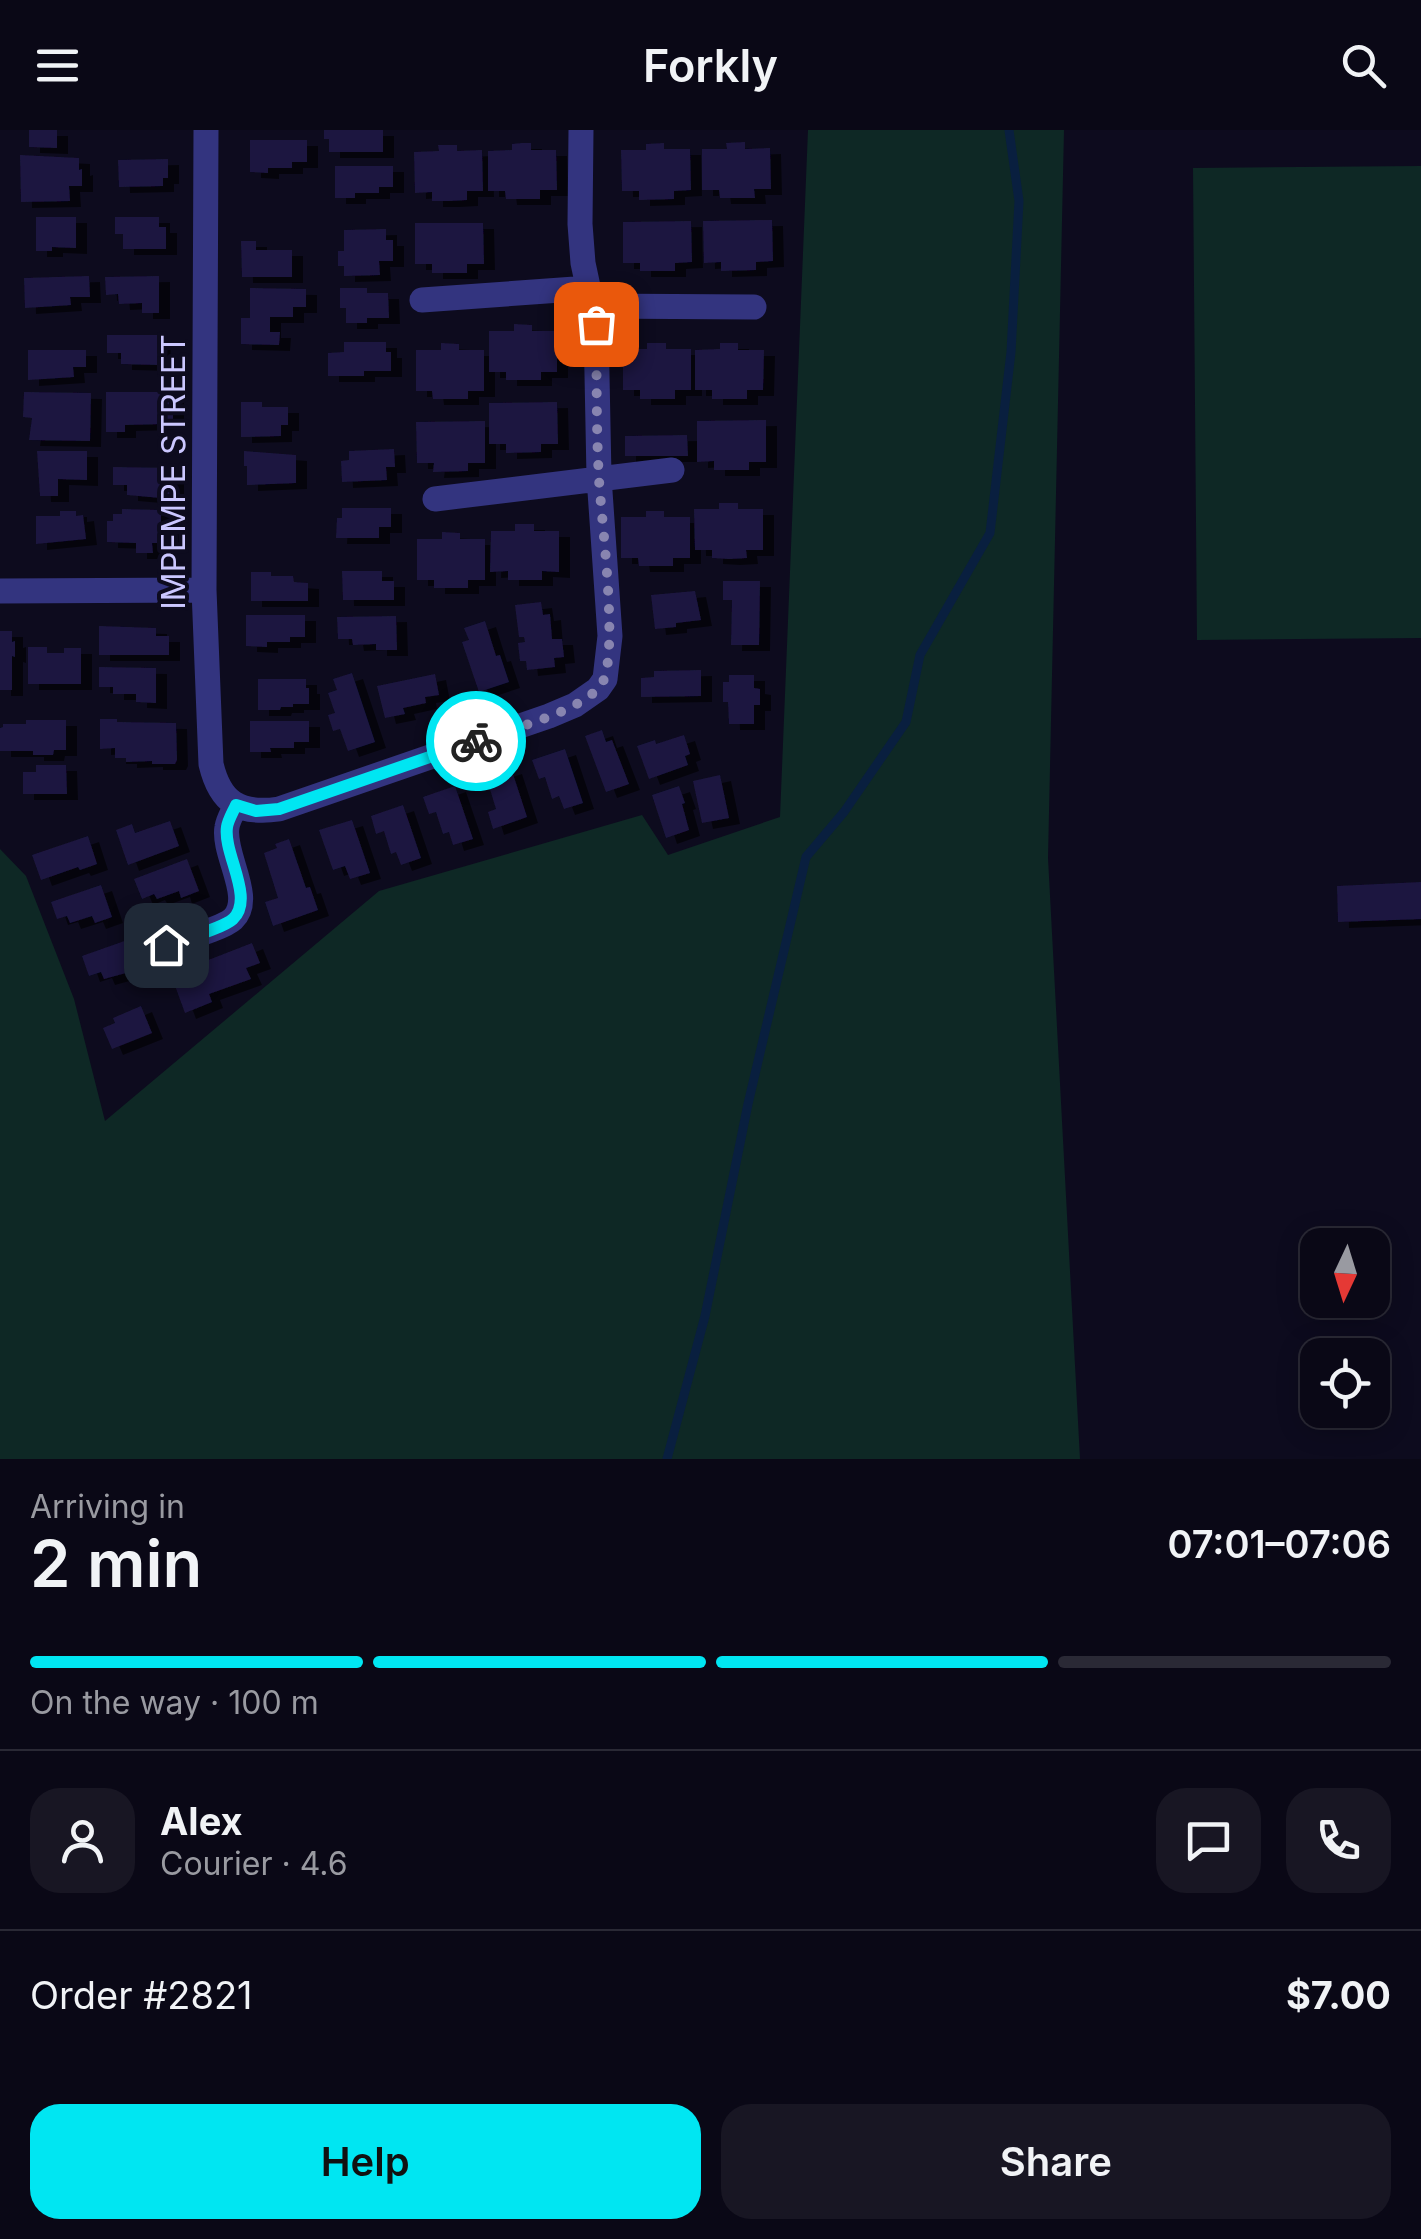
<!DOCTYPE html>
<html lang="en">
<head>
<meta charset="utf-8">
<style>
  :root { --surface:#0a0816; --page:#181623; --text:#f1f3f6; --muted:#999aa1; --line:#2a2935; --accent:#00e6f2 }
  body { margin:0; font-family:Inter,sans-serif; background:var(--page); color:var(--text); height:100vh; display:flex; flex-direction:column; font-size:38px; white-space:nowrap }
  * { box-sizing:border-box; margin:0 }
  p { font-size:32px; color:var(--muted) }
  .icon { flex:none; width:55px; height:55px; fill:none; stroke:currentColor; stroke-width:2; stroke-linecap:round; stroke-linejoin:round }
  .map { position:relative; height:1329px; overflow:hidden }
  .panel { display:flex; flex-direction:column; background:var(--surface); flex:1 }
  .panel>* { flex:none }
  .needle { width:65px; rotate:184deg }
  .fabs { position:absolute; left:1300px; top:1098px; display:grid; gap:20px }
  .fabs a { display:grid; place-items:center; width:90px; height:90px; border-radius:20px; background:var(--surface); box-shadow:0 5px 25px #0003,0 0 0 2px var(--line); font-size:50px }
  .pin { position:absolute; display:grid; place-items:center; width:85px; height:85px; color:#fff; margin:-42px; border-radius:20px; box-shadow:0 5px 15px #0006 }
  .courier { position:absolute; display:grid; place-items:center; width:100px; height:100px; margin:-50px; border:8px solid #00e6f2; border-radius:50%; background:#fff; color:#222; box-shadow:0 2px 12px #0007 }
  .overview em { font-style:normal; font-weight:600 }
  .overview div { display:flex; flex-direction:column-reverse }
  .overview { display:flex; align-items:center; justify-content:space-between; height:170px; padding:0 30px }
  h1 { font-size:65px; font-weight:600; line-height:75px }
  .bar { display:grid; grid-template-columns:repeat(4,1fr); gap:15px 10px; align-content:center; height:120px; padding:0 30px }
  .bar i { height:12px; border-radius:8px; background:var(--line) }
  .bar .selected { background:var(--accent) }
  .bar p { grid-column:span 4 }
  .line { display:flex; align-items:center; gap:25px; padding:0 30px; border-top:2px solid var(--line) }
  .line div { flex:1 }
  .round { display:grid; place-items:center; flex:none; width:105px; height:105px; border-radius:30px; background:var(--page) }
  .cta { display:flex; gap:20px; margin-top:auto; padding:20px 30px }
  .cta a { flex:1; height:115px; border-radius:30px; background:var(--accent); color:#111; font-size:40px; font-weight:600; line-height:115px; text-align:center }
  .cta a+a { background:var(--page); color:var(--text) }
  header { display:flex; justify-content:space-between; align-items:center; height:130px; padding:0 30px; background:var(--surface); font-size:45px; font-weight:600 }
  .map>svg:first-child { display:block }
  .green { fill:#0e2825 }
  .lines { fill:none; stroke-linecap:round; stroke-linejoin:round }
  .stream { stroke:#091f3f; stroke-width:9 }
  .building { fill:#1c163f; filter:url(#shadow) }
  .minor { stroke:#33347f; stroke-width:25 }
  .done { stroke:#8885b0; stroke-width:10; stroke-dasharray:0 18 }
  .route { stroke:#00e6f2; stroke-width:12 }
  .labels { text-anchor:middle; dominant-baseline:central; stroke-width:8; stroke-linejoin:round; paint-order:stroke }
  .street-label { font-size:32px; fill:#cbc7ff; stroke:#0d0b1e }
</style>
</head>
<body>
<header><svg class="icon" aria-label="menu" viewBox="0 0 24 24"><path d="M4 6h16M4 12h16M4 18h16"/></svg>Forkly<svg class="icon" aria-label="search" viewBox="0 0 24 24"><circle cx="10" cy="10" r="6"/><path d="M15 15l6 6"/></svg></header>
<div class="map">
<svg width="1421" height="1329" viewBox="0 0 1421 1329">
  <defs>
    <filter id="shadow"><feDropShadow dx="11" dy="6" stdDeviation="0" flood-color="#0009"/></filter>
  </defs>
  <rect width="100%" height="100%" fill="#0d0b1e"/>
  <!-- green -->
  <path class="green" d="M808,0H1064L1048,728L1080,1329H0V719L26,746L74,869L105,991L379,761L642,685L668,725L780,687Z
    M1421,36V508L1197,510L1193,38Z"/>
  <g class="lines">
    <!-- stream -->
    <path class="stream" d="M667,1329L705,1186L748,974L806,727L844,682L906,592L920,525L990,403L1011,222L1019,71L1009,0"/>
  </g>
  <!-- building -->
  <path class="building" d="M29,0H57V18L29,17Z
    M324,0H383V22H329V9H324Z
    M250,10H307V32H292V38H268V43L250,42Z
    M745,12V19L770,18L771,59H754L755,68H720L719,60H702V19H727L726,13Z
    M522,13H531V20H556L557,60H540V69H506L505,61H488V21L512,20V14Z
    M664,13V19H690L691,60L674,61V69L639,70V61H622L621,20H646V14Z
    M438,15H457V21L482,20L483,61H467V70L449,71H432V62L415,63L414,22L439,21Z
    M20,25L79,28V40L82,39V56H69L70,71L21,72Z
    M168,29V48H163V56L119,57L118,30Z
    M335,36H393V57H379V63H355V68H335Z
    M36,87H76V118L52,117V121H36Z
    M115,87H159V97H166V119H123V104H115Z
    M772,90L773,131L756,132V140L721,141V132L704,133L703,91Z
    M691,91L692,132L675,133V141H640V133H623V92Z
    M415,93H483L484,134H467V143H432V134H415Z
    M386,99V110H393V131H379L380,145L344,146V136H338V121H344V100Z
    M241,111H256V120H292V147H242Z
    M89,146L90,167H70L71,175L25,178L24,148Z
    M159,146V183H142V173L119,174L118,164L106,165L105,147Z
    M250,158L306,159V177H293V187H270V202H280L279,215L241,214V188H250Z
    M340,158H367V163H388L389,188H367V193H346V178H340Z
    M514,194L532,195V201H557V242H541V250H506V242H489V201H514Z
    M107,205H160L159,235L121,234V223H107Z
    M344,212H386V222H391V241H364V246H328V223L344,222Z
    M441,213L459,214V220H484V261H468V269H433L432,261H416V220H441Z
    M647,213H666V219H691V260H675V269H640V260H623V219H647Z
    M720,213H738V220H764L763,260H747V269H712V260H695V220L720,219Z
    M28,220H86V237H73L74,247L28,250Z
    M24,262L91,263L90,311L29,310L32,288L23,287Z
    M106,262H173V291H163V294L125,295V302H106Z
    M241,272H262V277H288V295H281V306L241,307Z
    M557,272L558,314H541V322L506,323V314H489V273Z
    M766,290V332H749V340H714V331L697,332V291Z
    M485,291V333H468V341L433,342L434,333H417L416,292Z
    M687,305L688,326H625V306Z
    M394,319L395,337H386L387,350L342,352L341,331L349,330V321Z
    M37,321H87V350L58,349V366H40Z
    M244,321L296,325V353L247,355V336H244Z
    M113,337L173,338V369L127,365V355H113Z
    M719,373H738V379H763V420H746L747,428L729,429L712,428V420H695L694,379H719Z
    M342,378H391V397H379V408H336L337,388H342Z
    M122,379L161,380V392H169V413H152L153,423H136V413L107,412V391H113V384H122Z
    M60,381H76V386L83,385L86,409L36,414V386H60Z
    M646,381H664V387H690V428H673V436H639L638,428H621V387H646Z
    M515,394H534V401H559V442L542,441V450H508V441L490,442L491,401H515Z
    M442,402L460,403V409H485V450H468V458H434V450H417V409H442Z
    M342,441H382V451H394V470H343Z
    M251,442H271V446H293L294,452L308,453V471H251Z
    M723,451H760L759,515H731L732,470H723Z
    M695,461L701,490L676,493V497L655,499L651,465Z
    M541,472L543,485L550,484L552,509H562L564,527L554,528L555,537L527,540L526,531H520L518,513L525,512L524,507H519L515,475Z
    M246,485H305V507H290V512H267V517L246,516Z
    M396,486L397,520H376V514L353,515L352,509H338L337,487Z
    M485,491L496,526L500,525L509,552L479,562L462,512L469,510L464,498Z
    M99,496L156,498V506H169V525H99Z
    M0,501H12V512L15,511V527L12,526V560H0Z
    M28,517H47V523H64V518H81V554H28Z
    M99,537L156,538V573L136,572V564H113V557H99Z
    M701,540V566L641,567V548L654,547V541Z
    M352,543L375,612L348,621L340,599L333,601L328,585L335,583L328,563L337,560L333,549Z
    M435,544L439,565L425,567L426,573L403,578L405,584L385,588L377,556Z
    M729,545H754V558L760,559V575H754V594H729L728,572H723V552H729Z
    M258,549H306V558H309V574H293V577H281L280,580H258Z
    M100,589H117V592L176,593L177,630L175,634H152V631L126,632V628H115V618L100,619Z
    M26,590H66V620H54L53,625H33V621H0V598L3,597V594H26Z
    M250,591H309V612H294V618H270L271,622H250Z
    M602,600L606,612L612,610L629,654L606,662L585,606Z
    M684,605L690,624L685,626L688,635L649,649L637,616L655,610L656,614Z
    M565,619L583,673L564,679L559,666L552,669L545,647L539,649L532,630Z
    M36,635H66L67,664H23V642H36Z
    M511,638L527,687L493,699L488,682L496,679L486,646Z
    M720,645L729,688L702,693L693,651Z
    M455,656L473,709L453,715L449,702L443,704L436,682L429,684L423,667Z
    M679,656L685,673L682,674L689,700L666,708L652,665Z
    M403,675L421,728L401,735L396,722L391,724L384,701L376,704L371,686Z
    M352,690L370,743L350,749L345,736L333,740L319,700Z
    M170,691L179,716L128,735L116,700L132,694L135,703Z
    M88,706L97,734L80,740L78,737L41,750L32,725Z
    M289,709L306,758L310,757L318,780L273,796L265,772L278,768L264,723L277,718L275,714Z
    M187,729L199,761L181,768L179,761L157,769L154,764L142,769L134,749Z
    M1421,752V789L1338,792L1337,756Z
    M101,755L112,787L95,793L92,786L70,793L67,786L57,789L51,772Z
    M133,808L144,838L104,849L101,842L89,846L82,826Z
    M252,813L260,833L246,838L251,849L209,864L212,872L185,883L174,853L201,842L198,834Z
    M141,876L152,903L112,919L103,898L115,893L113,888Z"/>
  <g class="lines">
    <!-- minor -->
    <path class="minor" d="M206,0L204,460L211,634C220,672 239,685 279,679L549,586L575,575L598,559L605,549L610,506L599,347L596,194L583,133L580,94L581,0
      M422,170L589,158
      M593,176L754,177
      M435,369L672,340
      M0,461L204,460
      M166,815C182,809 222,799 233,789C255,768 222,724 227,697C228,690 233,682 236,675"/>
  </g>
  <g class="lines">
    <!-- done -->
    <path class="done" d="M476,611C508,600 581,582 601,555C620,529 601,388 599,349C596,297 597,246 596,194"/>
    <!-- route -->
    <path class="route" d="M166,815C182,809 222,799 233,789C255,768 223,724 227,697C228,690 233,682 236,675L256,681L279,679L476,611"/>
  </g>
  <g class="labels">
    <!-- street labels -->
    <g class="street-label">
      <text transform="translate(173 342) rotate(-90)">IMPEMPE STREET</text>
    </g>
  </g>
</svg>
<div class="fabs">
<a><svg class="needle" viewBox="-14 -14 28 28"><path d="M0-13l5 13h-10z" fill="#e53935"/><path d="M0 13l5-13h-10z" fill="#999aa1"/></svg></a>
<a><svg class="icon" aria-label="locate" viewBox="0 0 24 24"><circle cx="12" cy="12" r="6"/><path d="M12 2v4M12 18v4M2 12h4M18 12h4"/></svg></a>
</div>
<div class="pin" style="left:596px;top:194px;background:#ea580c"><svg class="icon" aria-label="bag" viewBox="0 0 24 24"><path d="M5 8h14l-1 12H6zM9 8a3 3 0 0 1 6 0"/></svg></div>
<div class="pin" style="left:166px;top:815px;background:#1f2937"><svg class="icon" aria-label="home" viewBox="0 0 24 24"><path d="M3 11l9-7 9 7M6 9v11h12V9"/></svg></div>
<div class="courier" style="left:476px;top:611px"><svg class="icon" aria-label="bike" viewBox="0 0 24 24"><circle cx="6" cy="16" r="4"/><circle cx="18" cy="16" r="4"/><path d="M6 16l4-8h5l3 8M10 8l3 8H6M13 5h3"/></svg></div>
</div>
<section class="panel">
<div class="overview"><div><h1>2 min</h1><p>Arriving in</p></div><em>07:01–07:06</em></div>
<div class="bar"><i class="selected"></i><i class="selected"></i><i class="selected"></i><i></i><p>On the way · 100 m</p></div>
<div class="line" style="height:180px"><a class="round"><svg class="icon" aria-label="person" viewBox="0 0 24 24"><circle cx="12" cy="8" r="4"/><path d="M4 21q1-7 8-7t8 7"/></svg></a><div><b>Alex</b><p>Courier · 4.6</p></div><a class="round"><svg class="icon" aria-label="chat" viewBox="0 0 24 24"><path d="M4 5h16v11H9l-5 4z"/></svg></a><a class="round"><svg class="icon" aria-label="phone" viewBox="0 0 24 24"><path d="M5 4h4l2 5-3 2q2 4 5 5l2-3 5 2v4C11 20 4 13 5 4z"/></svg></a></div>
<div class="line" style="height:130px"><div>Order #2821</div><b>$7.00</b></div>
<div class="cta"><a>Help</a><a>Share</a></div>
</section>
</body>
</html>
